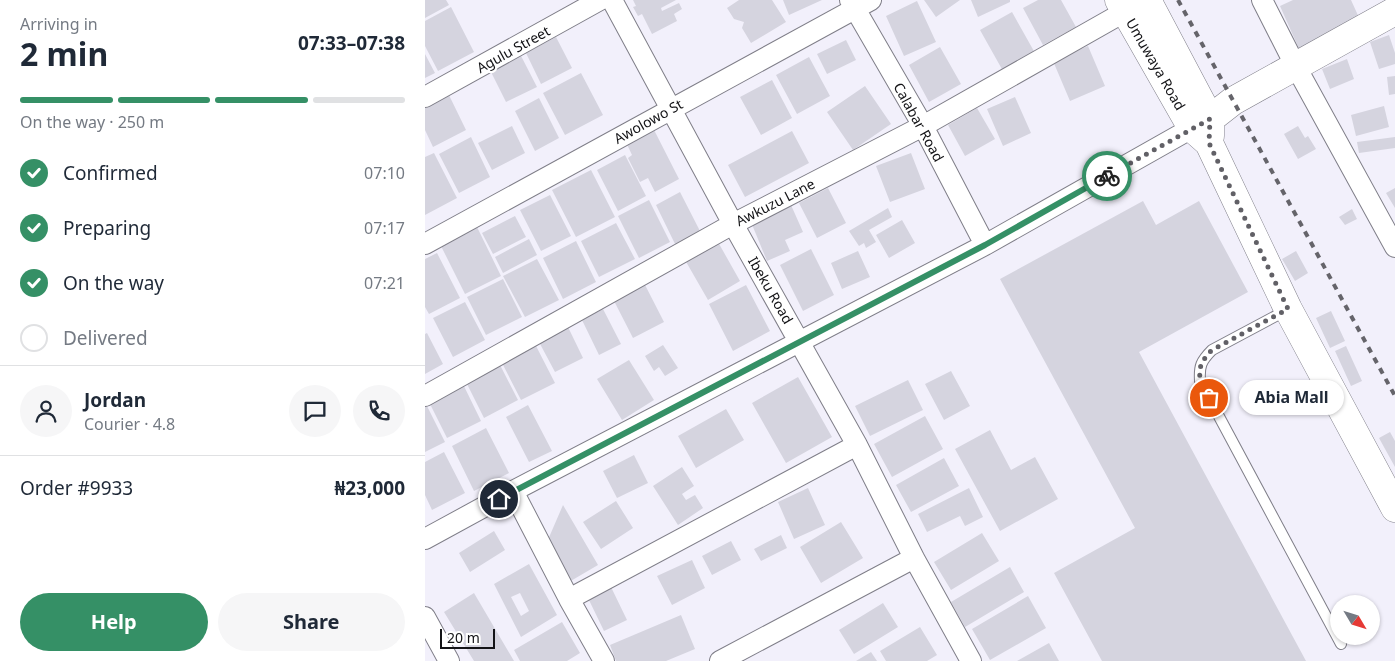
<!DOCTYPE html>
<html lang="en">
<head>
<meta charset="utf-8">
<style>
  :root { --surface:#fff; --page:#f6f6f7; --text:#1f2937; --muted:#747a83; --line:#e0e1e3; --accent:#359066 }
  body { margin:0; font-family:"Noto Sans",sans-serif; background:var(--page); color:var(--text); height:100vh; display:flex; flex-direction:column; font-size:19px; white-space:nowrap }
  * { box-sizing:border-box; margin:0 }
  p { font-size:16px; color:var(--muted) }
  .icon { flex:none; width:28px; height:28px; fill:none; stroke:currentColor; stroke-width:2; stroke-linecap:round; stroke-linejoin:round }
  .map { position:relative; flex:1; overflow:hidden }
  .sheet { display:flex; flex-direction:column; background:var(--surface); width:425px }
  .sheet>* { flex:none }
  .needle { width:32px; rotate:128deg }
  .controls { position:absolute; left:905px; top:595px; display:grid; gap:10px }
  .controls a { display:grid; place-items:center; width:50px; height:50px; border-radius:50%; background:var(--surface); box-shadow:0 1px 4px #0004; font-size:25px }
  .scale { position:absolute; left:15px; bottom:12px; width:55px; box-sizing:border-box; padding-left:5px; border:2px solid #131316; border-top:0; font-size:14px; line-height:18px; white-space:nowrap; color:#131316; -webkit-text-stroke:4px #fff; paint-order:stroke }
  .pin { position:absolute; display:grid; place-items:center; width:42px; height:42px; color:#fff; margin:-21px; border:2px solid #fff; border-radius:50%; box-shadow:0 1px 5px #0007 }
  .courier { position:absolute; display:grid; place-items:center; width:50px; height:50px; margin:-25px; border:4px solid #359066; border-radius:50%; background:#fff; color:#222; box-shadow:0 1px 6px #0007 }
  .bubble { position:absolute; height:35px; border-radius:18px; background:var(--surface); box-shadow:0 1px 4px #0004; font-size:16px; font-weight:700; line-height:35px; text-align:center }
  .overview em { font-style:normal; font-weight:700 }
  .overview div { display:flex; flex-direction:column-reverse }
  .overview { display:flex; align-items:center; justify-content:space-between; height:85px; padding:0 20px }
  h1 { font-size:32px; font-weight:700; line-height:38px }
  .bar { display:grid; grid-template-columns:repeat(4,1fr); gap:8px 5px; align-content:center; height:60px; padding:0 20px }
  .bar i { height:6px; border-radius:4px; background:var(--line) }
  .bar .active { background:var(--accent) }
  .bar p { grid-column:span 4 }
  .line { display:flex; align-items:center; gap:12px; padding:0 20px; border-top:1px solid var(--line) }
  .line div { flex:1 }
  .round { display:grid; place-items:center; flex:none; width:52px; height:52px; border-radius:26px; background:var(--page) }
  ol { padding:0 20px; list-style:none }
  li { display:flex; align-items:center; gap:15px; height:55px }
  li p { margin-inline-start:auto }
  li .icon { padding:5px; border-radius:50%; background:var(--accent); color:#fff; stroke-width:4 }
  li:last-child { color:var(--muted) }
  li i { width:28px; height:28px; border:2px solid var(--line); border-radius:50% }
  .action { display:flex; gap:10px; margin-top:auto; padding:10px 20px }
  .action a { flex:1; height:58px; border-radius:30px; background:var(--accent); color:#fff; font-size:20px; font-weight:700; line-height:58px; text-align:center }
  .action a+a { background:var(--page); color:var(--text) }
  main { display:flex; flex:1; min-height:0 }
  .map>svg:first-child { display:block }
  .building { fill:#d5d4df; fill-rule:evenodd }
  .lines { fill:none; stroke-linecap:round; stroke-linejoin:round }
  .lane-casing { stroke:#7f7e88; stroke-width:12 }
  .street-casing { stroke:#7f7e88; stroke-width:22 }
  .secondary-casing { stroke:#7f7e88; stroke-width:29 }
  .lane { stroke:#fff; stroke-width:10 }
  .street { stroke:#fff; stroke-width:20 }
  .secondary { stroke:#fff; stroke-width:28 }
  .rail { stroke:#65646a; stroke-width:4; stroke-dasharray:6 6; stroke-linecap:butt }
  .done { stroke:#616066; stroke-width:5; stroke-dasharray:0 9 }
  .route { stroke:#359066; stroke-width:6 }
  .labels { text-anchor:middle; dominant-baseline:central; stroke-width:4.5; stroke-linejoin:round; paint-order:stroke }
  .street-label { font-size:14px; fill:#131316; stroke:#fff }
</style>
</head>
<body>
<main>
<section class="sheet">
<div class="overview"><div><h1>2 min</h1><p>Arriving in</p></div><em>07:33–07:38</em></div>
<div class="bar"><i class="active"></i><i class="active"></i><i class="active"></i><i></i><p>On the way · 250 m</p></div>
<ol>
<li><svg class="icon" aria-label="check" viewBox="0 0 24 24"><path d="M5 12l5 5 9-10"/></svg>Confirmed<p>07:10</p></li>
<li><svg class="icon" aria-label="check" viewBox="0 0 24 24"><path d="M5 12l5 5 9-10"/></svg>Preparing<p>07:17</p></li>
<li><svg class="icon" aria-label="check" viewBox="0 0 24 24"><path d="M5 12l5 5 9-10"/></svg>On the way<p>07:21</p></li>
<li><i></i>Delivered</li>
</ol>
<div class="line" style="height:90px"><a class="round"><svg class="icon" aria-label="person" viewBox="0 0 24 24"><circle cx="12" cy="8" r="4"/><path d="M4 21q1-7 8-7t8 7"/></svg></a><div><b>Jordan</b><p>Courier · 4.8</p></div><a class="round"><svg class="icon" aria-label="chat" viewBox="0 0 24 24"><path d="M4 5h16v11H9l-5 4z"/></svg></a><a class="round"><svg class="icon" aria-label="phone" viewBox="0 0 24 24"><path d="M5 4h4l2 5-3 2q2 4 5 5l2-3 5 2v4C11 20 4 13 5 4z"/></svg></a></div>
<div class="line" style="height:65px"><div>Order #9933</div><b>₦23,000</b></div>
<div class="action"><a>Help</a><a>Share</a></div>
</section>
<div class="map">
<svg width="970" height="661" viewBox="0 0 970 661">
  <rect width="100%" height="100%" fill="#f2f0fb"/>
  <!-- building -->
  <path class="building" d="M0,0H21L24,5L0,18Z
    M208,0H251L236,8L237,11L254,3L257,9L249,14L252,21L227,34L217,14L213,16L208,7L211,6Z
    M314,0H347L361,22L326,43L317,28L319,22L309,19L302,8Z
    M358,0H397L364,15Z
    M499,0H535L511,17Z
    M546,0H585V2L553,17Z
    M613,0H636L651,27L618,45L598,8Z
    M868,0H926L936,22L875,51L855,6Z
    M492,1L511,42L479,56L461,16Z
    M26,7L49,52L13,71L0,46V21Z
    M587,12L610,53L578,71L555,30Z
    M964,35L970,53V64L954,69L945,42Z
    M131,37L147,68L116,84L101,53Z
    M421,40L431,60L402,74L392,54Z
    M663,46L680,86L645,101L628,61Z
    M515,47L536,84L504,102L484,65Z
    M94,52L112,87L81,102L64,68Z
    M0,54L10,73L0,78Z
    M384,57L405,96L372,114L351,75Z
    M922,59L929,79L905,89L897,69Z
    M156,73L178,115L140,135L118,93Z
    M970,76V94L964,95L962,77Z
    M347,80L367,118L336,135L315,97Z
    M440,86L466,124L428,150L402,112Z
    M22,91L41,130L8,147L0,130V102Z
    M590,97L606,133L578,146L562,109Z
    M114,98L134,138L110,151L90,111Z
    M959,106L964,127L931,136L926,115Z
    M552,108L570,139L540,156L523,125Z
    M226,124L254,179L230,192L223,178L215,182L203,158L207,155L199,138Z
    M87,126L100,153L67,170L53,143Z
    M873,126L880,138L883,136L891,149L873,159L859,134Z
    M367,131L384,163L320,197L303,165Z
    M46,137L65,177L34,193L14,154Z
    M970,137V148L934,153L932,142Z
    M9,153L32,198L0,215V157Z
    M486,153L500,189L465,202L451,166Z
    M200,155L221,196L193,211L172,170Z
    M166,170L190,217L151,237L127,190Z
    M403,188L421,223L392,238L374,203Z
    M970,188V208L961,193Z
    M255,192L276,233L251,246L231,205Z
    M125,195L146,236L116,251L95,210Z
    M224,200L245,242L214,258L193,216Z
    M718,201L731,225L774,201L823,292L714,352L881,661H677L629,573L710,528L575,279Z
    M366,205L378,232L360,240L365,251L342,261L326,222Z
    M463,208L467,217L444,230L451,242L441,248L439,243L434,246L424,231Z
    M927,209L932,219L920,225L914,217Z
    M90,216L101,237L68,254L57,233Z
    M477,220L490,243L464,258L451,235Z
    M191,223L210,259L174,277L156,241Z
    M52,227L76,276L40,294L16,246Z
    M104,239L112,255L78,273L70,257Z
    M151,241L171,282L138,299L118,258Z
    M293,242L315,281L283,300L260,260Z
    M386,249L409,295L378,311L355,265Z
    M433,251L445,277L417,289L406,263Z
    M871,251L883,273L870,281L857,259Z
    M12,253L35,298L4,314L0,307V259Z
    M112,259L134,300L100,317L78,276Z
    M78,279L97,317L61,335L42,297Z
    M218,281L239,322L208,338L187,297Z
    M321,285L345,331L308,351L284,304Z
    M40,302L60,340L28,357L8,318Z
    M178,309L196,344L174,355L157,320Z
    M906,311L920,341L905,348L891,318Z
    M143,327L158,358L130,372L114,342Z
    M2,333L18,364L0,374V334Z
    M110,344L130,383L96,400L76,361Z
    M238,345L253,368L240,376L234,367L229,371L220,356Z
    M921,346L937,381L926,386L910,351Z
    M204,360L229,400L197,420L172,379Z
    M73,361L93,400L59,418L39,378Z
    M526,371L545,406L519,420L500,384Z
    M373,377L407,437L361,463L327,403Z
    M36,380L56,421L22,438L2,398Z
    M483,380L498,410L445,436L430,406Z
    M0,402L20,442L0,452Z
    M103,405L127,451L104,462L81,417Z
    M301,409L319,440L271,468L253,436Z
    M500,416L518,449L467,477L449,444Z
    M61,428L84,473L49,491L27,446Z
    M565,430L586,470L610,457L633,499L575,531L530,449Z
    M965,432L970,441V467L954,438Z
    M19,452L40,493L7,510L0,495V462Z
    M209,455L223,483L192,498L178,471Z
    M519,458L534,486L486,512L471,485Z
    M257,467L269,486L257,494L261,500L270,495L278,508L253,525L228,486Z
    M383,488L400,525L369,539L353,502Z
    M544,488L558,517L540,526L535,516L502,532L493,514Z
    M191,501L208,528L176,549L158,522Z
    M138,505L173,565L144,582L122,542Z
    M416,522L438,558L396,583L375,547Z
    M69,531L80,550L45,572L34,553Z
    M557,533L574,561L526,590L509,562Z
    M356,535L362,548L336,561L329,549Z
    M306,541L316,560L287,575L277,556Z
    M267,560L280,588L247,605L232,576Z
    M104,564L132,615L96,637L69,584ZM95,593L104,611L96,616L86,597Z
    M585,567L599,592L540,627L526,602Z
    M186,587L202,620L179,631L163,598Z
    M49,593L89,661H49L19,612Z
    M603,596L621,628L565,660L547,629Z
    M458,603L473,627L429,654L414,630Z
    M256,615L270,649L241,661H191L185,645Z
    M137,622L155,653L142,661H95L89,650Z
    M495,627L512,655L502,661H461L455,651Z
    M624,643L634,661H592Z
    M446,652L452,661H431Z"/>
  <g class="lines">
    <!-- lane casing -->
    <g class="lane-casing">
      <path id="lane" d="M862,310L787,350C776,361 774,366 775,381L916,644"/>
    </g>
    <!-- street casing -->
    <g class="street-casing">
      <path id="street" d="M187,0L308,224L432,445L489,558L546,661
        M425,0L498,126L560,245
        M837,0L870,65L970,247
        M0,97L175,0
        M0,244L446,0
        M0,396L308,224L498,126L701,11
        M88,491L144,599L179,661
        M0,539L88,491L560,245L767,128
        M144,599L432,445
        M0,617L24,661
        M295,661L489,558"/>
    </g>
    <!-- secondary casing -->
    <g class="secondary-casing">
      <path id="secondary" d="M694,0L767,128L784,143L863,309L970,508
        M722,0L785,119V136
        M767,128L785,119L808,101L970,11"/>
    </g>
    <!-- lane -->
    <use href="#lane" class="lane"/>
    <!-- street -->
    <use href="#street" class="street"/>
    <!-- secondary -->
    <use href="#secondary" class="secondary"/>
    <!-- rail -->
    <path class="rail" d="M753,0L970,396"/>
  </g>
  <g class="lines">
    <!-- done -->
    <path class="done" d="M682,176L785,119L784,143L863,309L787,350C769,368 773,378 784,398"/>
    <!-- route -->
    <path class="route" d="M74,499L560,245L682,176"/>
  </g>
  <g class="labels">
    <!-- street labels -->
    <g class="street-label">
      <text transform="translate(88 49) rotate(-29)">Agulu Street</text>
      <text transform="translate(731 64) rotate(60)">Umuwaya Road</text>
      <text transform="translate(223 121) rotate(-29)">Awolowo St</text>
      <text transform="translate(494 122) rotate(61)">Calabar Road</text>
      <text transform="translate(350 202) rotate(-27)">Awkuzu Lane</text>
      <text transform="translate(346 290) rotate(60)">Ibeku Road</text>
    </g>
  </g>
</svg>
<div class="controls">
<a><svg class="needle" viewBox="-14 -14 28 28"><path d="M0-13l5 13h-10z" fill="#e53935"/><path d="M0 13l5-13h-10z" fill="#747a83"/></svg></a>
</div>
<div class="scale">20 m</div>
<div class="pin" style="left:784px;top:398px;background:#ea580c"><svg class="icon" aria-label="bag" viewBox="0 0 24 24"><path d="M5 8h14l-1 12H6zM9 8a3 3 0 0 1 6 0"/></svg></div>
<div class="pin" style="left:74px;top:499px;background:#1f2937"><svg class="icon" aria-label="home" viewBox="0 0 24 24"><path d="M3 11l9-7 9 7M6 9v11h12V9"/></svg></div>
<div class="courier" style="left:682px;top:176px"><svg class="icon" aria-label="bike" viewBox="0 0 24 24"><circle cx="6" cy="16" r="4"/><circle cx="18" cy="16" r="4"/><path d="M6 16l4-8h5l3 8M10 8l3 8H6M13 5h3"/></svg></div>
<div class="bubble" style="left:814px;top:380px;width:105px">Abia Mall</div>
</div>
</main>
</body>
</html>
